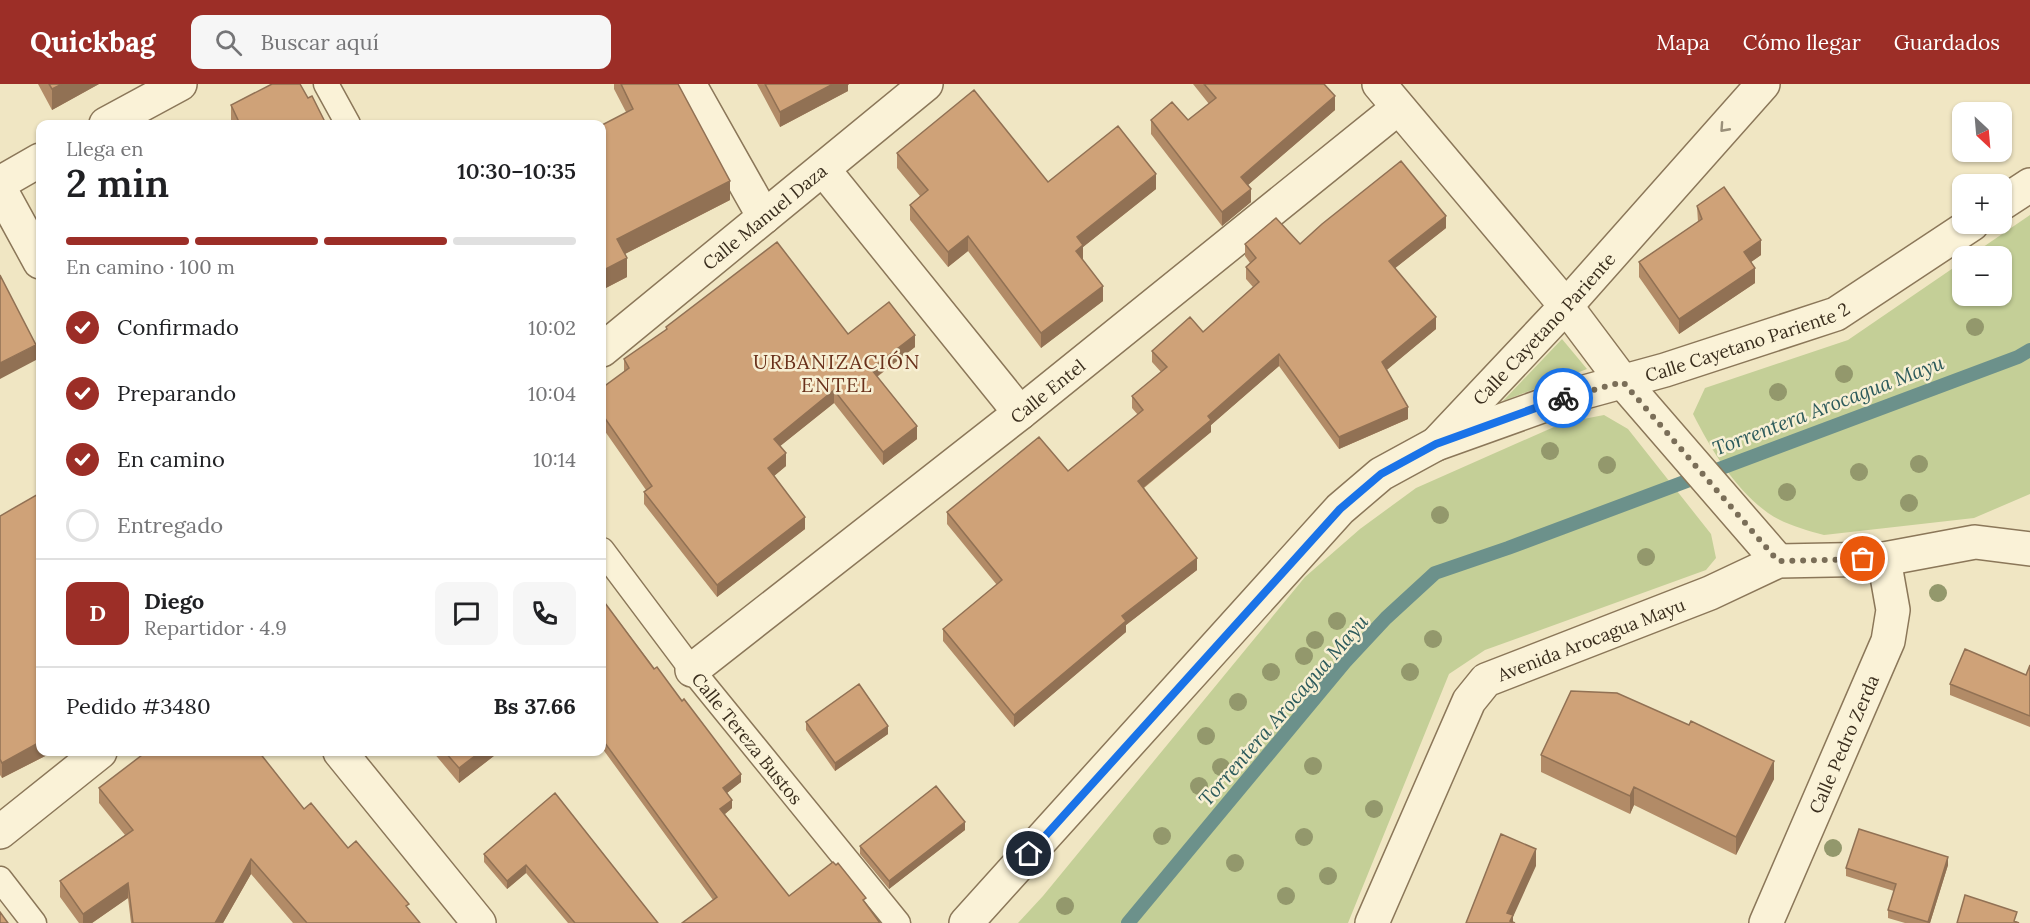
<!DOCTYPE html>
<html lang="es">
<head>
<meta charset="utf-8">
<style>
  :root { --surface:#fff; --page:#f6f6f6; --text:#202124; --muted:#757577; --line:#e0e0e0; --accent:#9c2e27 }
  body { margin:0; font-family:Lora,serif; background:var(--page); color:var(--text); height:100vh; display:flex; flex-direction:column; font-size:22px; white-space:nowrap }
  * { box-sizing:border-box; margin:0 }
  p { font-size:20px; color:var(--muted) }
  .icon { flex:none; width:33px; height:33px; fill:none; stroke:currentColor; stroke-width:2; stroke-linecap:round; stroke-linejoin:round }
  .map { position:relative; flex:1; overflow:hidden }
  .drawer { position:absolute; left:36px; top:36px; width:570px; height:636px; display:flex; flex-direction:column; background:var(--surface); border-radius:12px; box-shadow:0 2px 4px #0004 }
  .drawer>* { flex:none }
  .needle { width:39px; rotate:154deg }
  .controls { position:absolute; left:1952px; top:18px; display:grid; gap:12px }
  .controls a { display:grid; place-items:center; width:60px; height:60px; border-radius:12px; background:var(--surface); box-shadow:0 2px 4px #0004; font-size:30px }
  .pin { position:absolute; display:grid; place-items:center; width:51px; height:51px; color:#fff; margin:-26px; border:3px solid #fff; border-radius:50%; box-shadow:0 2px 6px #0007 }
  .courier { position:absolute; display:grid; place-items:center; width:60px; height:60px; margin:-30px; border:4px solid #1a73e8; border-radius:50%; background:#fff; color:#222; box-shadow:0 2px 8px #0007 }
  .overview em { font-style:normal; font-weight:600 }
  .overview div { display:flex; flex-direction:column-reverse }
  .overview { display:flex; align-items:center; justify-content:space-between; height:102px; padding:0 30px }
  h1 { font-size:39px; font-weight:600; line-height:45px }
  .bar { display:grid; grid-template-columns:repeat(4,1fr); gap:9px 6px; align-content:center; height:72px; padding:0 30px }
  .bar i { height:8px; border-radius:4px; background:var(--line) }
  .bar .current { background:var(--accent) }
  .bar p { grid-column:span 4 }
  .line { display:flex; align-items:center; gap:15px; padding:0 30px; border-top:2px solid var(--line) }
  .line div { flex:1 }
  .round { display:grid; place-items:center; flex:none; width:63px; height:63px; border-radius:12px; background:var(--page) }
  ol { padding:0 30px; list-style:none }
  li { display:flex; align-items:center; gap:18px; height:66px }
  li p { margin-inline-start:auto }
  li .icon { padding:6px; border-radius:50%; background:var(--accent); color:#fff; stroke-width:4 }
  li:last-child { color:var(--muted) }
  li i { width:33px; height:33px; border:3px solid var(--line); border-radius:50% }
  header { display:flex; align-items:center; gap:36px; box-sizing:border-box; height:84px; padding:0 30px; background:var(--accent); color:#fff }
  header strong { font-size:28px }
  nav { display:flex; gap:33px; margin-inline-start:auto; font-size:21px }
  .search { width:420px; height:54px; background:var(--page); display:flex; align-items:center; gap:15px; box-sizing:border-box; padding:0 21px; border-radius:12px; color:var(--muted); font-size:22px }
  .map>svg:first-child { display:block }
  .green { fill:#c4cf97 }
  .lines { fill:none; stroke-linecap:round; stroke-linejoin:round }
  .stream { stroke:#6c918b; stroke-width:14 }
  .service-casing { stroke:#8b7759; stroke-width:27 }
  .minor-casing { stroke:#8b7759; stroke-width:36 }
  .tertiary-casing { stroke:#8b7759; stroke-width:36 }
  .service { stroke:#faf2d7; stroke-width:24 }
  .minor { stroke:#faf2d7; stroke-width:33 }
  .tertiary { stroke:#faf2d7; stroke-width:33 }
  .tree { fill:#93986c }
  .wall { fill:#b28b67 }
  .shaded-wall { fill:#917154 }
  .building { fill:#cfa278; stroke:#917154; stroke-width:1.5 }
  .oneway { stroke:#9a907a }
  .done { stroke:#7a6e58; stroke-width:6; stroke-dasharray:0 10.8 }
  .route { stroke:#1a73e8; stroke-width:8 }
  .labels { text-anchor:middle; dominant-baseline:central; stroke-width:5; stroke-linejoin:round; paint-order:stroke }
  .street-label { font-size:18px; fill:#3a2e1e; stroke:#f7efd3 }
  .neighbourhood-label { font-size:20px; letter-spacing:1.5px; fill:#69311b; stroke:#f7efd3 }
  .water-label { font-size:20px; font-style:italic; fill:#2c5a5b; stroke:#f7efd3 }
</style>
</head>
<body>
<header>
<strong>Quickbag</strong>
<div class="search"><svg class="icon" aria-label="search" viewBox="0 0 24 24"><circle cx="10" cy="10" r="6"/><path d="M15 15l6 6"/></svg>Buscar aquí</div>
<nav><a>Mapa</a><a>Cómo llegar</a><a>Guardados</a></nav>
</header>
<div class="map">
<svg width="2030" height="839" viewBox="0 0 2030 839">
  <rect width="100%" height="100%" fill="#f0e6c3"/>
  <!-- green -->
  <path class="green" d="M2030,131V410L1974,434L1824,451C1806,446 1784,440 1768,429C1734,404 1712,367 1693,330L1705,304L1848,256L1962,178V212H2001V172H1970Z
    M1562,255L1587,285L1503,317Z
    M1604,331L1628,345L1711,450L1716,474L1706,486L1485,566L1449,590L1348,839H1018L1043,812L1305,493L1360,445L1416,404L1563,339Z"/>
  <g class="lines">
    <!-- stream -->
    <path class="stream" d="M1128,839L1345,578L1386,534L1435,489L1508,464L2018,273L2030,266"/>
    <!-- service casing -->
    <g class="service-casing">
      <g id="service">
        <path d="M326,0L348,40"/>
        <path id="s1" d="M602,466L692,586L898,839"/>
        <path d="M0,795L34,839"/>
      </g>
    </g>
    <!-- minor casing -->
    <g class="minor-casing">
      <g id="minor">
        <path d="M689,0L764,133"/>
        <path d="M1379,0L1566,222L1623,298L1778,477"/>
        <path d="M106,40L180,0"/>
        <path d="M823,85L1020,329"/>
        <path d="M0,99L40,76"/>
        <path d="M0,105L40,178"/>
        <path id="s2" d="M602,266L926,0"/>
        <path id="s3" d="M1436,360L1566,222L1763,0"/>
        <path id="s4" d="M692,586L1020,329L1398,24"/>
        <path d="M340,668L479,839"/>
        <path d="M0,748L100,668"/>
        <path id="s5" d="M1372,839L1469,617L1486,596L1710,509L1778,477L1884,475L1975,458L2030,465"/>
        <path id="s6" d="M1766,839L1888,557L1893,526L1884,475"/>
      </g>
    </g>
    <!-- tertiary casing -->
    <g class="tertiary-casing">
      <g id="tertiary">
        <path d="M2001,120L2030,101"/>
        <path id="s7" d="M966,839L1340,425L1381,390L1436,360L1570,312L1665,286L1836,230L1972,140"/>
      </g>
    </g>
    <!-- service -->
    <use href="#service" class="service"/>
    <!-- minor -->
    <use href="#minor" class="minor"/>
    <!-- tertiary -->
    <use href="#tertiary" class="tertiary"/>
  </g>
  <!-- trees -->
  <g class="tree">
    <circle cx="1975" cy="243" r="9"/>
    <circle cx="1844" cy="290" r="9"/>
    <circle cx="1778" cy="308" r="9"/>
    <circle cx="1550" cy="367" r="9"/>
    <circle cx="1919" cy="380" r="9"/>
    <circle cx="1607" cy="381" r="9"/>
    <circle cx="1859" cy="388" r="9"/>
    <circle cx="1787" cy="408" r="9"/>
    <circle cx="1909" cy="419" r="9"/>
    <circle cx="1440" cy="431" r="9"/>
    <circle cx="1646" cy="473" r="9"/>
    <circle cx="1938" cy="509" r="9"/>
    <circle cx="1337" cy="537" r="9"/>
    <circle cx="1433" cy="555" r="9"/>
    <circle cx="1315" cy="556" r="9"/>
    <circle cx="1304" cy="572" r="9"/>
    <circle cx="1271" cy="588" r="9"/>
    <circle cx="1410" cy="588" r="9"/>
    <circle cx="1238" cy="618" r="9"/>
    <circle cx="1206" cy="652" r="9"/>
    <circle cx="1313" cy="682" r="9"/>
    <circle cx="1221" cy="683" r="9"/>
    <circle cx="1199" cy="702" r="9"/>
    <circle cx="1374" cy="725" r="9"/>
    <circle cx="1162" cy="752" r="9"/>
    <circle cx="1304" cy="753" r="9"/>
    <circle cx="1833" cy="764" r="9"/>
    <circle cx="1235" cy="779" r="9"/>
    <circle cx="1328" cy="792" r="9"/>
    <circle cx="1286" cy="812" r="9"/>
    <circle cx="1065" cy="822" r="9"/>
  </g>
  <!-- wall -->
  <path class="wall" d="M38,0H99L52,26Z
    M614,0H678L730,116L625,170L627,193L602,206L626,28L614,5Z
    M757,0H849L848,1V7L780,43Z
    M1193,0H1324L1335,26L1248,101L1251,118L1222,142L1151,50V36H1188L1209,20Z
    M308,14L326,40H233L231,36V21Z
    M897,69L1048,98L1156,105L1083,163V176L1103,217L1041,264L968,167L948,183L910,136V121L920,112L897,84Z
    M1697,122L1761,171L1751,178L1755,199L1679,250L1639,193V178L1698,138Z
    M1446,144L1395,184L1436,245L1386,286L1408,335L1339,365L1279,282L1211,341V348L1144,404L1197,486L1126,541V548L1014,643L943,557V545L997,501L947,440V428L1068,387L1138,331L1132,324V312L1161,288L1152,278V267L1203,248L1253,203L1246,195V183L1250,179L1245,172V160H1300Z
    M666,243L848,250L915,263L877,293L917,355L883,381L834,319L780,362L786,382L774,392L805,445L717,513L644,420V408L646,406L602,343V304L624,288V275L666,246Z
    M0,432L40,668H53L2,694L0,691Z
    M602,515L741,698L727,709L732,724L725,730L789,812L866,814L713,816L602,664Z
    M2030,581V643L1950,611V600L2026,591Z
    M806,638L888,650L835,687L806,646Z
    M433,668H499L459,699Z
    M1541,671L1774,695L1736,771L1634,721L1630,730L1541,688Z
    M99,704L304,725L348,764L409,826L420,839H293L251,790L223,839H131L128,814L92,839H79L60,813V797L125,751L99,719Z
    M555,709L658,839H568L526,789L507,805L484,778V770Z
    M965,746L889,805L860,770V762Z
    M1948,781L1930,839H1905L1888,834V826L1894,807L1846,792V784Z"/>
  <!-- shaded-wall -->
  <path class="shaded-wall" d="M62,0H99L52,26V5Z
    M833,0H849L848,1V7L780,43V28Z
    M1335,12V26L1241,107V93Z
    M1156,90V105L1083,163V176L1076,182L1077,153Z
    M730,97V116L617,174V155Z
    M1251,105V118L1222,142V128Z
    M1446,132V144L1389,189V177Z
    M968,152V167L948,183V168Z
    M1761,156V171L1744,183V168Z
    M627,174V193L602,206V187Z
    M1755,184V199L1679,250V235Z
    M1103,202V217L1041,264V249Z
    M1436,233V245L1382,290V278Z
    M915,251V263L871,297V285Z
    M36,261V276L0,295V279Z
    M1279,270V282L1211,341V348L1138,408V397L1208,332Z
    M834,306V319L774,367V355Z
    M1408,323V335L1339,365V353Z
    M917,342V355L883,381V368Z
    M786,369V382L768,397V384Z
    M805,433V445L717,513V501Z
    M1197,474V486L1126,541V548L1014,643V631L1122,532Z
    M888,642V650L835,687V679Z
    M40,658V668H53L2,694V679Z
    M480,668H499L459,699V684Z
    M1774,677V695L1736,771V753Z
    M741,690V698L723,712V704Z
    M1634,703V721L1630,730V712Z
    M732,716V724L720,734V725Z
    M965,738V746L889,805V797Z
    M1536,765V782L1513,833V839H1507V829Z
    M1948,773V781L1930,839H1928Z
    M251,775V790L223,839H215Z
    M526,781V789L507,805V797Z
    M128,799V814L92,839H83V830Z"/>
  <!-- building -->
  <path class="building" d="M49,0H62L52,5Z
    M272,0H300L308,14L312,12L326,40H240L231,21Z
    M621,0H678L730,97L617,155L627,174L602,187V41L633,25Z
    M765,0H833L780,28Z
    M1204,0H1324L1335,12L1241,93L1251,105L1222,128L1151,36L1172,18L1188,36L1216,14Z
    M974,6L1048,98L1118,42L1156,90L1077,153L1083,161L1076,167L1103,202L1041,249L968,152L948,168L910,121L928,106L897,69Z
    M1401,77L1446,132L1389,177L1436,233L1382,278L1408,323L1339,353L1279,270L1208,332L1211,336L1138,397L1197,474L1122,532L1126,537L1014,631L943,545L1002,496L947,428L1039,353L1068,387L1143,326L1132,312L1167,283L1152,267L1190,233L1203,248L1259,198L1246,183L1256,174L1245,160L1276,134L1300,160L1322,140Z
    M1724,103L1761,156L1744,168L1755,184L1679,235L1639,178L1702,135L1697,122Z
    M777,158L848,250L889,218L915,251L871,285L917,342L883,368L834,306L774,355L786,369L768,384L805,433L717,501L644,408L652,402L602,330V304L629,284L624,275L667,245L666,243Z
    M0,191L36,261L0,279Z
    M40,409V658L2,679L0,675V432Z
    M602,515L654,585L657,583L682,617L684,615L741,690L723,704L732,716L720,725L789,812L833,778L836,781L838,779L866,814L863,816L880,839H682L717,813L602,655Z
    M1965,565L2026,591L2030,581V632L1950,600Z
    M859,600L888,642L835,679L806,638Z
    M1571,607L1617,609L1689,641L1691,637L1774,677L1736,753L1634,703L1630,712L1541,671Z
    M146,668H259L304,725L311,719L348,764L356,757L409,820L406,822L420,839H307L251,775L215,839H133L128,799L83,830L60,797L133,746L99,704Z
    M445,668H480L459,684Z
    M936,702L965,738L889,797L860,762Z
    M555,709L658,839H575L526,781L507,797L484,770Z
    M1859,745L1948,773L1928,838L1888,826L1896,800L1846,784Z
    M1501,750L1536,765L1507,829L1513,831L1510,837L1515,839H1466Z
    M1965,811L2017,828L2014,837L2019,839H1957Z
    M0,828L8,839H0Z"/>
  <!-- one-way arrows -->
  <defs><path id="oneway-chevron" d="M-2-3.5L2.5 0L-2 3.5" fill="none" stroke-width="1.6" stroke-linecap="round" stroke-linejoin="round" transform="scale(1.5)"/></defs>
  <use class="oneway" href="#oneway-chevron" transform="translate(1724 44) rotate(132)"/>
  <g class="lines">
    <!-- done -->
    <path class="done" d="M1563,314L1623,298L1778,477L1863,475"/>
    <!-- route -->
    <path class="route" d="M1029,770L1340,425L1381,390L1436,360L1563,314"/>
  </g>
  <g class="labels">
    <!-- street labels -->
    <g class="street-label">
      <text stroke="none"><textPath href="#s2" startOffset="210">Calle Manuel Daza</textPath></text>
      <text stroke="none"><textPath href="#s3" startOffset="158">Calle Cayetano Pariente</textPath></text>
      <text stroke="none"><textPath href="#s7" startOffset="1002">Calle Cayetano Pariente 2</textPath></text>
      <text stroke="none"><textPath href="#s4" startOffset="452">Calle Entel</textPath></text>
      <text stroke="none"><textPath href="#s5" startOffset="382">Avenida Arocagua Mayu</textPath></text>
      <text stroke="none"><textPath href="#s1" startOffset="238">Calle Tereza Bustos</textPath></text>
      <text stroke="none"><textPath href="#s6" startOffset="195">Calle Pedro Zerda</textPath></text>
    </g>
    <!-- neighbourhood labels -->
    <g class="neighbourhood-label">
      <text x="837" y="277">URBANIZACIÓN<tspan x="837" dy="23">ENTEL</tspan></text>
    </g>
    <!-- water labels -->
    <g class="water-label">
      <text transform="translate(1828 321) rotate(-21)">Torrentera Arocagua Mayu</text>
      <text transform="translate(1283 626) rotate(-49)">Torrentera Arocagua Mayu</text>
    </g>
  </g>
</svg>
<div class="controls">
<a><svg class="needle" viewBox="-14 -14 28 28"><path d="M0-13l5 13h-10z" fill="#e53935"/><path d="M0 13l5-13h-10z" fill="#757577"/></svg></a>
<a>+</a>
<a>−</a>
</div>
<div class="pin" style="left:1863px;top:475px;background:#ea580c"><svg class="icon" aria-label="bag" viewBox="0 0 24 24"><path d="M5 8h14l-1 12H6zM9 8a3 3 0 0 1 6 0"/></svg></div>
<div class="pin" style="left:1029px;top:770px;background:#1f2937"><svg class="icon" aria-label="home" viewBox="0 0 24 24"><path d="M3 11l9-7 9 7M6 9v11h12V9"/></svg></div>
<div class="courier" style="left:1563px;top:314px"><svg class="icon" aria-label="bike" viewBox="0 0 24 24"><circle cx="6" cy="16" r="4"/><circle cx="18" cy="16" r="4"/><path d="M6 16l4-8h5l3 8M10 8l3 8H6M13 5h3"/></svg></div>
<section class="drawer">
<div class="overview"><div><h1>2 min</h1><p>Llega en</p></div><em>10:30–10:35</em></div>
<div class="bar"><i class="current"></i><i class="current"></i><i class="current"></i><i></i><p>En camino · 100 m</p></div>
<ol>
<li><svg class="icon" aria-label="check" viewBox="0 0 24 24"><path d="M5 12l5 5 9-10"/></svg>Confirmado<p>10:02</p></li>
<li><svg class="icon" aria-label="check" viewBox="0 0 24 24"><path d="M5 12l5 5 9-10"/></svg>Preparando<p>10:04</p></li>
<li><svg class="icon" aria-label="check" viewBox="0 0 24 24"><path d="M5 12l5 5 9-10"/></svg>En camino<p>10:14</p></li>
<li><i></i>Entregado</li>
</ol>
<div class="line" style="height:108px"><b class="round" style="background:var(--accent);color:#fff">D</b><div><b>Diego</b><p>Repartidor · 4.9</p></div><a class="round"><svg class="icon" aria-label="chat" viewBox="0 0 24 24"><path d="M4 5h16v11H9l-5 4z"/></svg></a><a class="round"><svg class="icon" aria-label="phone" viewBox="0 0 24 24"><path d="M5 4h4l2 5-3 2q2 4 5 5l2-3 5 2v4C11 20 4 13 5 4z"/></svg></a></div>
<div class="line" style="height:78px"><div>Pedido #3480</div><b>Bs 37.66</b></div>
</section>
</div>
</body>
</html>
